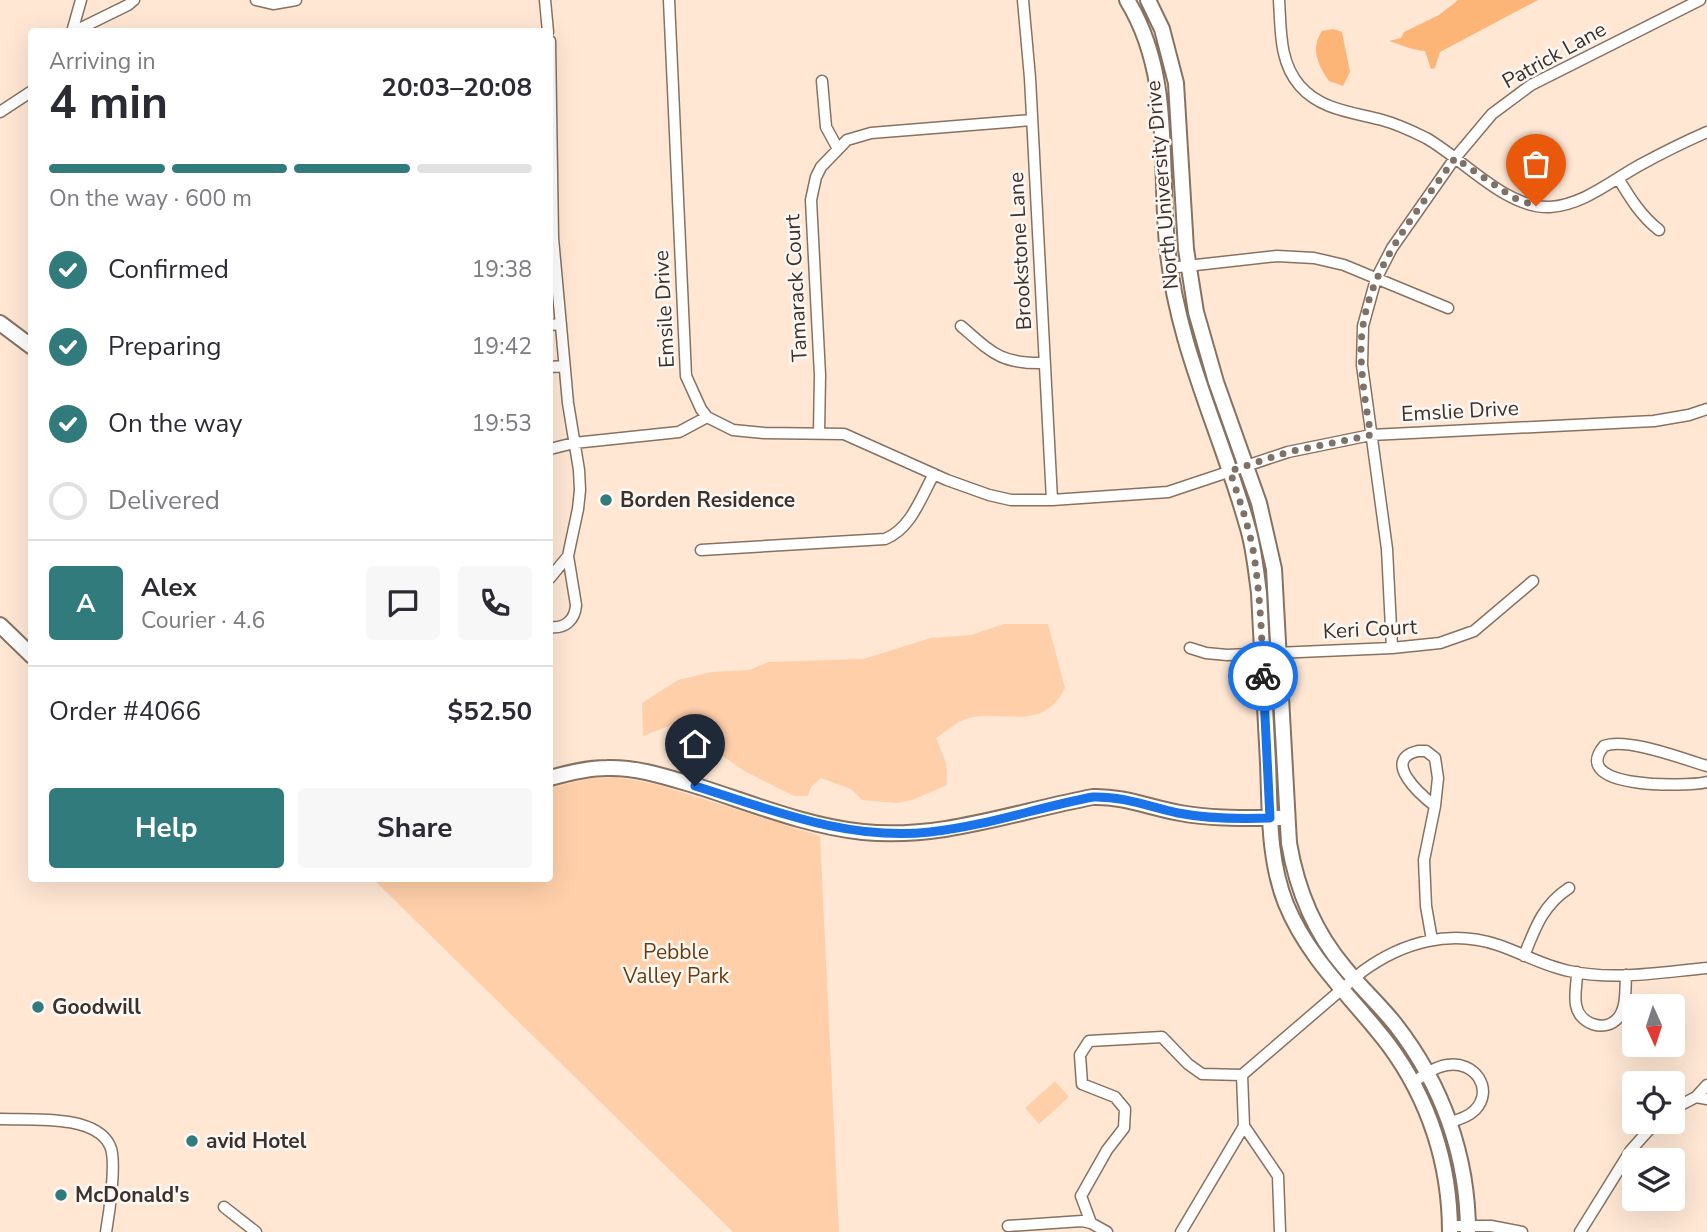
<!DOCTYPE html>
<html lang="en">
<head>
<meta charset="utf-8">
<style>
  :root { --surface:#fff; --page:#f7f7f7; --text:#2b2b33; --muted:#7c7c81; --line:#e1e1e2; --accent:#327b7d }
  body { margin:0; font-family:"Nunito Sans",sans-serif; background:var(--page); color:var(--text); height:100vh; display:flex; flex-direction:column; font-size:26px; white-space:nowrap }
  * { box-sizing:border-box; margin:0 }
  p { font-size:23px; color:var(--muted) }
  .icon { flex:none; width:38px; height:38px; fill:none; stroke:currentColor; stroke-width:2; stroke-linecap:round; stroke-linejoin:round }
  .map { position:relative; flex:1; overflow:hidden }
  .drawer { position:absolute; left:28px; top:28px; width:525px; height:854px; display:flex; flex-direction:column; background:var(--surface); border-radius:7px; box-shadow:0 7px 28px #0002 }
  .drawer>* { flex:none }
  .needle { width:46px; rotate:177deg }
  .controls { position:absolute; left:1622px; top:994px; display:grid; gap:14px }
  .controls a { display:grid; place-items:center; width:63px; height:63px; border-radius:7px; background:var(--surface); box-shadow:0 7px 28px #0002; font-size:35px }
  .pin { position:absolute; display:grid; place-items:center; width:60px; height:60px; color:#fff; margin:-72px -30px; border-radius:50% 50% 50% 0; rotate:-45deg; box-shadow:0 0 7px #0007 }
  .pin .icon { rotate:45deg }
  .courier { position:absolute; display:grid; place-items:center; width:70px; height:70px; margin:-35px; border:5px solid #1a73e8; border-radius:50%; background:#fff; color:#222; box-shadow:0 2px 9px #0007 }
  .head em { font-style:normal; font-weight:700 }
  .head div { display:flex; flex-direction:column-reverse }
  .head { display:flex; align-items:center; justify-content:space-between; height:119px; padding:0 21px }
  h1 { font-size:46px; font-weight:700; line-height:52px }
  .bar { display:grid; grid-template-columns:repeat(4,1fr); gap:10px 7px; align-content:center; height:84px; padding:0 21px }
  .bar i { height:9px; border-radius:5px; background:var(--line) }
  .bar .current { background:var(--accent) }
  .bar p { grid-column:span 4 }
  .line { display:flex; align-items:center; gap:18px; padding:0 21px; border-top:2px solid var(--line) }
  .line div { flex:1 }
  .round { display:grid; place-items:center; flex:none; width:74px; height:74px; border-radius:7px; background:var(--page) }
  ol { padding:0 21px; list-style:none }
  li { display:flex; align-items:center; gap:21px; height:77px }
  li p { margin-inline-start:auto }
  li .icon { padding:7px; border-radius:50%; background:var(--accent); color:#fff; stroke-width:4 }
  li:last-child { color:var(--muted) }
  li i { width:38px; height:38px; border:4px solid var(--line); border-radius:50% }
  .button { display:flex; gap:14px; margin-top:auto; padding:14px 21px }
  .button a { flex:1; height:80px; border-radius:7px; background:var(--accent); color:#fff; font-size:28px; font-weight:700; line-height:80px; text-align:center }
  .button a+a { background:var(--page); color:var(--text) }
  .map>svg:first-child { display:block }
  .green { fill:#ffcfa9 }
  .water { fill:#fcb477 }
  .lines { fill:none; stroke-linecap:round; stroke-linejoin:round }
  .street-casing { stroke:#877261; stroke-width:13 }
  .secondary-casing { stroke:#877261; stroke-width:18 }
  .street { stroke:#fff; stroke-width:10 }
  .secondary { stroke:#fff; stroke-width:14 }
  .done { stroke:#807166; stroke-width:7; stroke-dasharray:0 12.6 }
  .route { stroke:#1a73e8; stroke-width:9 }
  .poi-dot { fill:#327b7d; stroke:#fdf8f4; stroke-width:2.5 }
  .labels { text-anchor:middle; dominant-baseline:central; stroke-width:5; stroke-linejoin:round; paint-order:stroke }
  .street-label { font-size:21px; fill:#3c322b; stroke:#fdf8f4 }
  .poi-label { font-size:21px; font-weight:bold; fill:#3c322b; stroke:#fdf8f4; text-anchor:start }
  .park-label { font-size:21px; fill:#6a3c0c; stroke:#fdf8f4 }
</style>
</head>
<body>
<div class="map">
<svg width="1707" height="1232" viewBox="0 0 1707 1232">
  <rect width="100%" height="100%" fill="#ffe7d4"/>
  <!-- green -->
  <path class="green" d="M1004,624H1048L1065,688C1041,736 999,706 963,720C954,724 944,733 936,738L946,763L947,785L912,800L896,803L862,800L851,789L821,778L811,787L808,796H794L746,772L721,755L707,738L682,721L643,736L642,703L678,680L712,672L750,670L768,662L863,659L931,638L971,635Z
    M617,777L659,785L820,836L839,1232H733L373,879L550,878V788L592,778Z
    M1055,1081L1069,1097L1039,1124L1025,1108Z"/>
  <!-- water -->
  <path class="water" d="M1458,0H1538L1440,52L1435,68L1431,69L1425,51C1412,50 1402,45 1389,41L1401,38L1404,32L1439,15Z
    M1333,29L1342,32L1350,72L1343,86L1329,81C1318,65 1310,49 1322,31Z"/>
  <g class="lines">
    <!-- street casing -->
    <g class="street-casing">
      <path id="street" d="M256,0L273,4L296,0
        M545,0L548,32
        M669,0L686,376L701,409L707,417L733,430L764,433L844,434L947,480L989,495L1011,500H1052L1168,492L1288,452L1371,435L1654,421L1689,415L1707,409
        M1023,0L1030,78L1052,500
        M1279,0C1281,30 1279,62 1300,86C1321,110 1352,112 1382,120C1397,124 1412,131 1426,138C1462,158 1506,209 1550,207C1583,205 1611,181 1640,165C1662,153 1684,142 1707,132
        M72,32L81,0
        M73,32L128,5L134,0
        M550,41L553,238L568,403L579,470L580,490L578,509L568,556
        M822,81L826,127L838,149
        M0,112L32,91
        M1618,178C1630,198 1641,216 1659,230
        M1169,268L1277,256L1314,258L1344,265L1448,308
        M550,325L561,324
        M961,326C992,353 1001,364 1044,363
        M550,367L564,366
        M819,433L820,375L811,200L816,177L821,167L847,140L871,133L1032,120
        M550,449L574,443L679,432L707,417
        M701,550L885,539C911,529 921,497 934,474
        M550,578L568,556L576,605C575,620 565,629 550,627
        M1190,648L1206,653L1227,655L1392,648L1440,643L1474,631L1533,581
        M1392,648L1387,549L1362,365L1363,326L1376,279L1392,248L1455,158L1492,114L1531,85L1700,0
        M1418,751H1426L1435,758L1438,778L1435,806C1422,796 1380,760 1418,751Z
        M1707,766C1683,759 1627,737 1604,746C1568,789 1686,787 1707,782
        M1432,940L1426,906L1424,860L1435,806
        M1524,956C1535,928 1543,905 1569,888
        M1577,972C1577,983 1574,995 1576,1005C1579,1024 1605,1033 1618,1018C1627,1007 1625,989 1626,975
        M1413,1083C1423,1075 1434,1067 1447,1065C1474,1060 1495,1089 1475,1110C1468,1117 1458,1120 1450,1122
        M1707,1085L1696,1097L1707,1099
        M1673,1109L1696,1097
        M0,1119C30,1120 96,1114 110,1146C117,1160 109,1215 106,1232
        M224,1207L256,1232
        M1091,1223L1081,1196L1107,1150L1124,1128L1125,1109L1115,1097L1082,1084L1080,1055L1089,1041L1162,1037L1188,1064L1202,1074L1242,1075
        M1008,1226L1082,1221L1091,1223L1107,1232
        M1450,1226H1491L1522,1232
        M1181,1232L1244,1126
        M1280,1232L1278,1176L1244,1126L1242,1075L1363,971C1403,942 1450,929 1498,945C1522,953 1544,966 1569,971C1614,981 1661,972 1707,968
        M1580,1232L1631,1150L1656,1122"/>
    </g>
    <!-- secondary casing -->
    <g class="secondary-casing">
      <path id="secondary" d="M1127,0C1173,75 1159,161 1167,244C1176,345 1220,429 1247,525C1254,547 1256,571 1259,593C1262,650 1265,706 1268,763C1270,809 1268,859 1286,904C1309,960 1352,997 1388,1044C1429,1099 1450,1164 1450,1232
        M1148,0L1162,29L1176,83L1186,249L1196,312L1216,382L1259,503L1274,569L1289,843C1297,890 1314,932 1345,968C1361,988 1379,1004 1395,1024C1442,1084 1468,1156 1468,1232
        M0,323L32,347
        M0,625L32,656
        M550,778C568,773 587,768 607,768C639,767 669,778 700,787C753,804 807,826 863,832C942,840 1017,811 1093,797C1123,796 1151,808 1180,813C1213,819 1246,818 1280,818"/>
    </g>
    <!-- street -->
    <use href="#street" class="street"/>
    <!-- secondary -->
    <use href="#secondary" class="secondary"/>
  </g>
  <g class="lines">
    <!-- done -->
    <path class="done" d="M1263,676C1262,635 1260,595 1254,555C1249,526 1239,499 1230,471L1288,452L1371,435C1366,407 1361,378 1361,349C1362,274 1414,217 1455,158L1514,198L1536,206"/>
    <!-- route -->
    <path class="route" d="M695,786C772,810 848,841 930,832C986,826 1039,807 1093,797C1123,796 1150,807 1178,813C1209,819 1240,819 1270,818L1263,676"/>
  </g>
  <!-- markers -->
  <g class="poi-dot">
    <circle cx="606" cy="500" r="7"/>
    <circle cx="38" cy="1007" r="7"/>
    <circle cx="192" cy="1141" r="7"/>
    <circle cx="61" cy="1195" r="7"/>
  </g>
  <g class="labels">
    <!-- street labels -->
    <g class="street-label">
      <text transform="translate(1554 55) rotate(-29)">Patrick Lane</text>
      <text transform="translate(1162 185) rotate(-95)">North University Drive</text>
      <text transform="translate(1020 251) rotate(-93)">Brookstone Lane</text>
      <text transform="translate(796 288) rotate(-93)">Tamarack Court</text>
      <text transform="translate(664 309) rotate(-93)">Emsile Drive</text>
      <text transform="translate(1460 411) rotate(-3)">Emslie Drive</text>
      <text transform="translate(1370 629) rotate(-3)">Keri Court</text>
    </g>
    <!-- poi labels -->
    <g class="poi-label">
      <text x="620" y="500">Borden Residence</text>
      <text x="52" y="1007">Goodwill</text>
      <text x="206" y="1141">avid Hotel</text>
      <text x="75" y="1195">McDonald's</text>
    </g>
    <!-- park labels -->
    <g class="park-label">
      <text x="676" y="952">Pebble<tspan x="676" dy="24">Valley Park</tspan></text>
    </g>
  </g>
</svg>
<div class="controls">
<a><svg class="needle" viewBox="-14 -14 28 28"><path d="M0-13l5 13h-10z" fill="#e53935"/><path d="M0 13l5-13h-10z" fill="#7c7c81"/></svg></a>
<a><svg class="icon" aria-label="locate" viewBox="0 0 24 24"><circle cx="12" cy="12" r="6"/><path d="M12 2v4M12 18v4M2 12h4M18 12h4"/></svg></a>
<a><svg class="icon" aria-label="layers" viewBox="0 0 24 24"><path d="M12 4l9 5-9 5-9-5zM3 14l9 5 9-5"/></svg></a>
</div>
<div class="pin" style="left:1536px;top:206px;background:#ea580c"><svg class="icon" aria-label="bag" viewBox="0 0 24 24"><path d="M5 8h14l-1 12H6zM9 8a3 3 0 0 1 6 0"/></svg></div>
<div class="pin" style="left:695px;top:786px;background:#1f2937"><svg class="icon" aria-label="home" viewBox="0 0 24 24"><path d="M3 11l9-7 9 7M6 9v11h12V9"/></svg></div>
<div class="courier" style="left:1263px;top:676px"><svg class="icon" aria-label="bike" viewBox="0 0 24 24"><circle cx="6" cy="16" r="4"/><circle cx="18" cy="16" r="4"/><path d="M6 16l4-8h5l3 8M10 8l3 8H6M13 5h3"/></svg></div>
<section class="drawer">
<div class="head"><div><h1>4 min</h1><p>Arriving in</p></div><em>20:03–20:08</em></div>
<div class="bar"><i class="current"></i><i class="current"></i><i class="current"></i><i></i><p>On the way · 600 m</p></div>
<ol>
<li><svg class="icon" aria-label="check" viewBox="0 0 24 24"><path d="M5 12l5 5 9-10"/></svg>Confirmed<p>19:38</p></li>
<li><svg class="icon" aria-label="check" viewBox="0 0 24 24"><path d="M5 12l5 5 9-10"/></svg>Preparing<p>19:42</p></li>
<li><svg class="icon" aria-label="check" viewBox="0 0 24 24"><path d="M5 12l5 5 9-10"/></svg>On the way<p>19:53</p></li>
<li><i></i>Delivered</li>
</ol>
<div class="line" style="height:126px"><b class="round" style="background:var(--accent);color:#fff">A</b><div><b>Alex</b><p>Courier · 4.6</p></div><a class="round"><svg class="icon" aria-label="chat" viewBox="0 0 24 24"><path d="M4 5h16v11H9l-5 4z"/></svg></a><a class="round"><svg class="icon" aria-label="phone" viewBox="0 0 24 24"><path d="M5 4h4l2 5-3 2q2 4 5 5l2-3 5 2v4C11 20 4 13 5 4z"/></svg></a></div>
<div class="line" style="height:91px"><div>Order #4066</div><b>$52.50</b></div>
<div class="button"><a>Help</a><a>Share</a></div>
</section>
</div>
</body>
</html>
